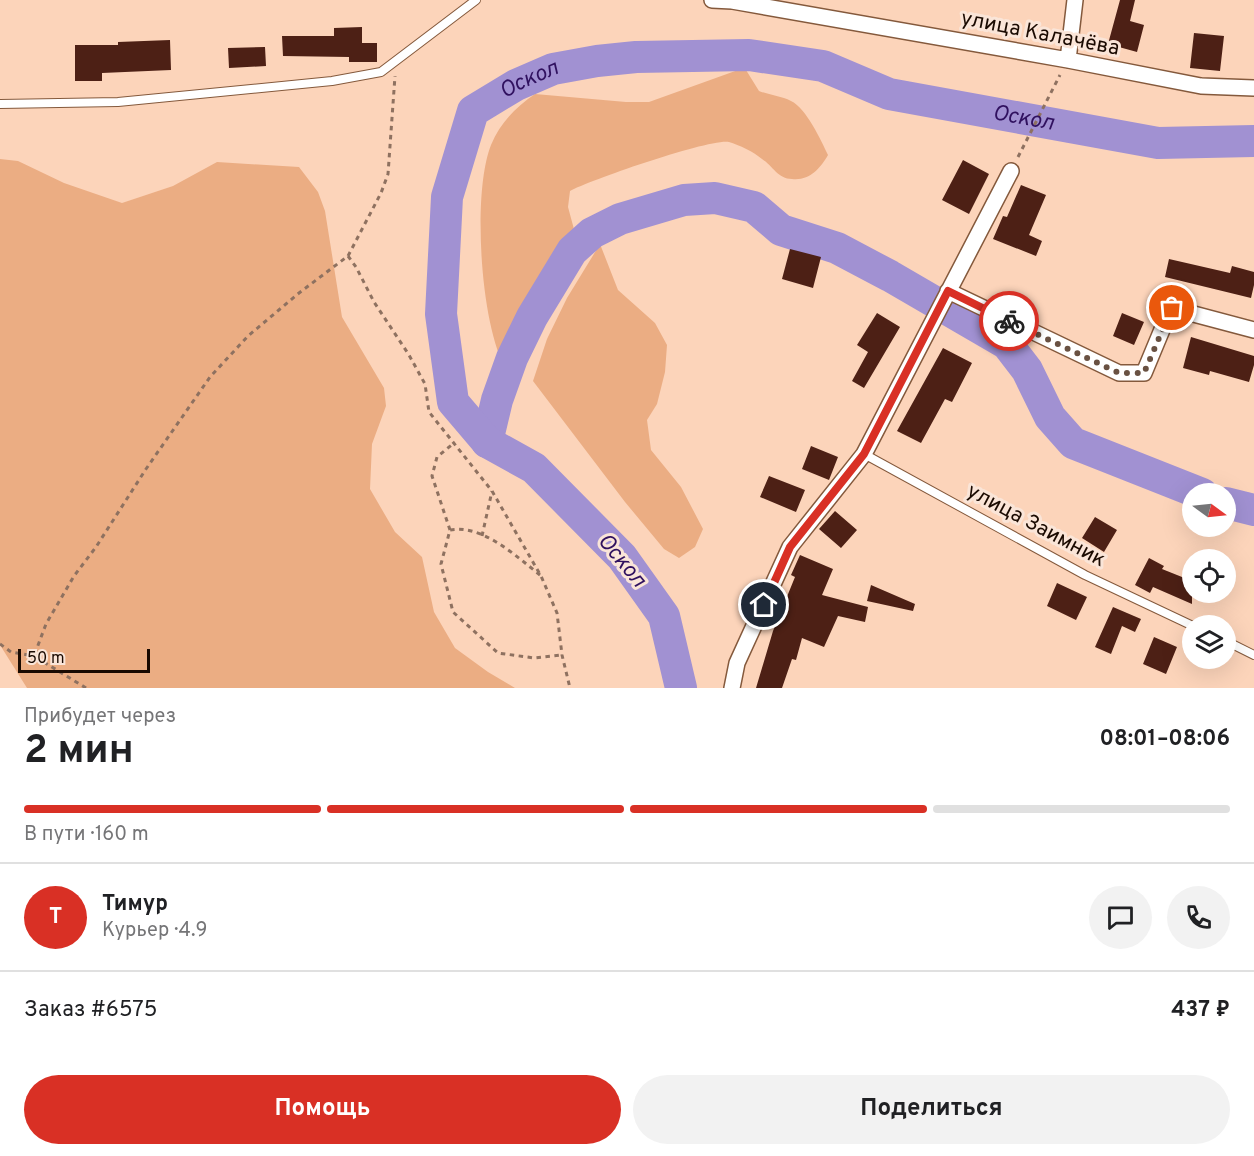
<!DOCTYPE html>
<html lang="ru">
<head>
<meta charset="utf-8">
<style>
  :root { --surface:#fff; --page:#f2f2f2; --text:#202124; --muted:#757577; --line:#e0e0e0; --accent:#d93025 }
  body { margin:0; font-family:Overpass,sans-serif; background:var(--page); color:var(--text); height:100vh; display:flex; flex-direction:column; font-size:22px; white-space:nowrap }
  * { box-sizing:border-box; margin:0 }
  p { font-size:20px; color:var(--muted) }
  .icon { flex:none; width:33px; height:33px; fill:none; stroke:currentColor; stroke-width:2; stroke-linecap:round; stroke-linejoin:round }
  .map { position:relative; height:688px; overflow:hidden }
  .details { display:flex; flex-direction:column; background:var(--surface); flex:1 }
  .details>* { flex:none }
  .needle { width:39px; rotate:105deg }
  .fabs { position:absolute; left:1182px; top:483px; display:grid; gap:12px }
  .fabs a { display:grid; place-items:center; width:54px; height:54px; border-radius:50%; background:var(--surface); box-shadow:0 6px 24px #0002; font-size:30px }
  .scale { position:absolute; left:18px; bottom:15px; width:132px; box-sizing:border-box; padding-left:6px; border:3px solid #1a0a01; border-top:0; font-size:16px; line-height:21px; white-space:nowrap; color:#1a0a01; -webkit-text-stroke:4px #fae5d8; paint-order:stroke }
  .pin { position:absolute; display:grid; place-items:center; width:51px; height:51px; color:#fff; margin:-26px; border:3px solid #fff; border-radius:50%; box-shadow:0 2px 6px #0007 }
  .courier { position:absolute; display:grid; place-items:center; width:60px; height:60px; margin:-30px; border:4px solid #d93025; border-radius:50%; background:#fff; color:#222; box-shadow:0 2px 8px #0007 }
  .overview em { font-style:normal; font-weight:700 }
  .overview div { display:flex; flex-direction:column-reverse }
  .overview { display:flex; align-items:center; justify-content:space-between; height:102px; padding:0 24px }
  h1 { font-size:39px; font-weight:700; line-height:45px }
  .bar { display:grid; grid-template-columns:repeat(4,1fr); gap:9px 6px; align-content:center; height:72px; padding:0 24px }
  .bar i { height:8px; border-radius:4px; background:var(--line) }
  .bar .active { background:var(--accent) }
  .bar p { grid-column:span 4 }
  .line { display:flex; align-items:center; gap:15px; padding:0 24px; border-top:2px solid var(--line) }
  .line div { flex:1 }
  .round { display:grid; place-items:center; flex:none; width:63px; height:63px; border-radius:32px; background:var(--page) }
  .button { display:flex; gap:12px; margin-top:auto; padding:12px 24px }
  .button a { flex:1; height:69px; border-radius:36px; background:var(--accent); color:#fff; font-size:24px; font-weight:700; line-height:69px; text-align:center }
  .button a+a { background:var(--page); color:var(--text) }
  .map>svg:first-child { display:block }
  .green { fill:#ebad83 }
  .lines { fill:none; stroke-linecap:round; stroke-linejoin:round }
  .river { stroke:#a191d2; stroke-width:32 }
  .building { fill:#4d2015 }
  .service-casing { stroke:#84593c; stroke-width:10 }
  .minor-casing { stroke:#84593c; stroke-width:18 }
  .path { stroke:#8e7160; stroke-width:3; stroke-dasharray:4.5 4.5; stroke-linecap:butt }
  .service { stroke:#fff; stroke-width:8 }
  .minor { stroke:#fff; stroke-width:15 }
  .done { stroke:#695142; stroke-width:6; stroke-dasharray:0 10.8 }
  .route { stroke:#d93025; stroke-width:8 }
  .labels { text-anchor:middle; dominant-baseline:central; stroke-width:6; stroke-linejoin:round; paint-order:stroke }
  .street-label { font-size:21px; fill:#1a0a01; stroke:#fae5d8 }
  .water-label { font-size:22px; font-style:italic; fill:#30115f; stroke:#fae5d8 }
</style>
</head>
<body>
<div class="map">
<svg width="1254" height="688" viewBox="0 0 1254 688">
  <rect width="100%" height="100%" fill="#fcd4ba"/>
  <!-- green -->
  <path class="green" d="M738,70H746L759,91C769,95 781,96 791,101C806,108 821,140 828,155C820,169 809,181 792,179C778,179 773,166 762,159C754,152 739,145 729,142C711,138 590,180 570,191L568,207L575,233L541,287L522,328L507,371C480,327 472,193 491,145C500,123 516,107 535,94L626,102H649Z
    M0,159L18,161L64,183L122,203L173,186L217,162L299,167L318,192L325,211L342,317L384,388L386,406L372,444L370,489L395,532L422,557L434,612L455,648L488,672L515,688H27L0,645Z
    M600,244L618,290L655,323L667,345L665,372L657,404L647,420L651,450L681,487L703,529L695,547L679,558L664,549L625,502L533,381L547,339L567,298Z"/>
  <g class="lines">
    <!-- river -->
    <g class="river">
      <path d="M487,442L497,400L512,358L532,317L572,251L592,233L620,219L684,200L715,198L754,207L781,230L837,248L890,276L1007,344L1027,370L1050,417L1073,443L1202,494"/>
      <path d="M1226,503L1254,510"/>
      <path id="s1" d="M681,688L664,616L622,557L534,468L487,442L453,402L441,314L447,197L473,111L516,85L553,69L597,61L636,57L749,55L823,66L889,94L1158,143L1254,141"/>
    </g>
  </g>
  <!-- building -->
  <path class="building" d="M1120,0H1135L1130,21L1144,25L1137,52L1108,44Z
    M362,27V43H377V62H349V57L283,56L282,36H334V28Z
    M1194,33L1224,36L1220,71L1190,68Z
    M170,40L171,70L102,73V81H75V45H118V42Z
    M265,47L266,66L229,68L228,48Z
    M963,160L989,174L969,214L942,200Z
    M1021,185L1046,195L1029,235L1042,241L1036,256L993,239L1003,216L1007,217Z
    M790,249L821,257L813,288L782,279Z
    M1169,259L1230,273L1232,266L1254,272V285L1251,298L1165,277Z
    M877,313L900,327L864,388L852,381L868,352L857,345Z
    M1122,313L1144,322L1134,345L1113,336Z
    M1191,337L1254,356V365L1249,382L1210,371L1209,375L1183,368Z
    M943,348L972,363L952,402L945,399L921,443L897,431Z
    M811,446L838,457L829,480L802,469Z
    M769,476L805,490L796,512L760,497Z
    M835,511L857,530L841,548L819,529Z
    M1095,517L1117,530L1104,552L1082,538Z
    M800,555L833,569L822,595L868,607L865,622L838,616L824,647L802,638L796,660L792,659L782,688H756L773,631L795,577L791,575Z
    M1149,558L1164,566L1162,569L1192,581V604L1153,587L1150,593L1135,585Z
    M1057,583L1087,597L1076,620L1047,606Z
    M871,585L915,604L913,611L867,601Z
    M1113,607L1141,619L1135,632L1122,626L1111,654L1095,647Z
    M1154,637L1177,647L1166,674L1143,664Z"/>
  <g class="lines">
    <!-- service casing -->
    <g class="service-casing">
      <path id="service" d="M0,104L118,102L332,81L381,72L476,0
        M864,454L1085,575L1193,626
        M1226,641L1254,655"/>
    </g>
    <!-- minor casing -->
    <g class="minor-casing">
      <path id="minor" d="M712,0L732,1L1068,60L1201,86L1254,88
        M1068,60L1075,0
        M948,291L1119,373H1144L1171,308L1254,330
        M732,688L737,663L790,547L864,454L1011,171"/>
    </g>
    <!-- path -->
    <path class="path" d="M1018,157L1060,75
      M348,256L356,267L374,302L409,355L425,384L429,412L492,491L541,576L557,613L562,655L570,688
      M450,530L432,476L437,457L454,443
      M482,536L492,491
      M540,575C516,556 482,524 450,530L441,564L453,612L498,653L534,658L562,655
      M0,644L11,652L34,656
      M86,688L34,656L46,624L74,576L96,547L146,469L210,377L248,336L299,293L348,256L381,193L388,174L395,76"/>
    <!-- service -->
    <use href="#service" class="service"/>
    <!-- minor -->
    <use href="#minor" class="minor"/>
  </g>
  <g class="lines">
    <!-- done -->
    <path class="done" d="M1009,321L1119,373H1144L1172,308"/>
    <!-- route -->
    <path class="route" d="M764,605L790,547L864,454L948,291L1009,321"/>
  </g>
  <g class="labels">
    <!-- street labels -->
    <g class="street-label">
      <text transform="translate(1040 34) rotate(11)">улица Калачёва</text>
      <text transform="translate(1036 526) rotate(28)">улица Заимник</text>
    </g>
    <!-- water labels -->
    <g class="water-label">
      <text stroke="none"><textPath href="#s1" startOffset="738">Оскол</textPath></text>
      <text stroke="none"><textPath href="#s1" startOffset="1244">Оскол</textPath></text>
      <text transform="translate(621 561) rotate(50)">Оскол</text>
    </g>
  </g>
</svg>
<div class="fabs">
<a><svg class="needle" viewBox="-14 -14 28 28"><path d="M0-13l5 13h-10z" fill="#e53935"/><path d="M0 13l5-13h-10z" fill="#757577"/></svg></a>
<a><svg class="icon" aria-label="locate" viewBox="0 0 24 24"><circle cx="12" cy="12" r="6"/><path d="M12 2v4M12 18v4M2 12h4M18 12h4"/></svg></a>
<a><svg class="icon" aria-label="layers" viewBox="0 0 24 24"><path d="M12 4l9 5-9 5-9-5zM3 14l9 5 9-5"/></svg></a>
</div>
<div class="scale">50 m</div>
<div class="pin" style="left:1172px;top:308px;background:#ea580c"><svg class="icon" aria-label="bag" viewBox="0 0 24 24"><path d="M5 8h14l-1 12H6zM9 8a3 3 0 0 1 6 0"/></svg></div>
<div class="pin" style="left:764px;top:605px;background:#1f2937"><svg class="icon" aria-label="home" viewBox="0 0 24 24"><path d="M3 11l9-7 9 7M6 9v11h12V9"/></svg></div>
<div class="courier" style="left:1009px;top:321px"><svg class="icon" aria-label="bike" viewBox="0 0 24 24"><circle cx="6" cy="16" r="4"/><circle cx="18" cy="16" r="4"/><path d="M6 16l4-8h5l3 8M10 8l3 8H6M13 5h3"/></svg></div>
</div>
<section class="details">
<div class="overview"><div><h1>2 мин</h1><p>Прибудет через</p></div><em>08:01–08:06</em></div>
<div class="bar"><i class="active"></i><i class="active"></i><i class="active"></i><i></i><p>В пути · 160 m</p></div>
<div class="line" style="height:108px"><b class="round" style="background:var(--accent);color:#fff">Т</b><div><b>Тимур</b><p>Курьер · 4.9</p></div><a class="round"><svg class="icon" aria-label="chat" viewBox="0 0 24 24"><path d="M4 5h16v11H9l-5 4z"/></svg></a><a class="round"><svg class="icon" aria-label="phone" viewBox="0 0 24 24"><path d="M5 4h4l2 5-3 2q2 4 5 5l2-3 5 2v4C11 20 4 13 5 4z"/></svg></a></div>
<div class="line" style="height:78px"><div>Заказ #6575</div><b>437 ₽</b></div>
<div class="button"><a>Помощь</a><a>Поделиться</a></div>
</section>
</body>
</html>
